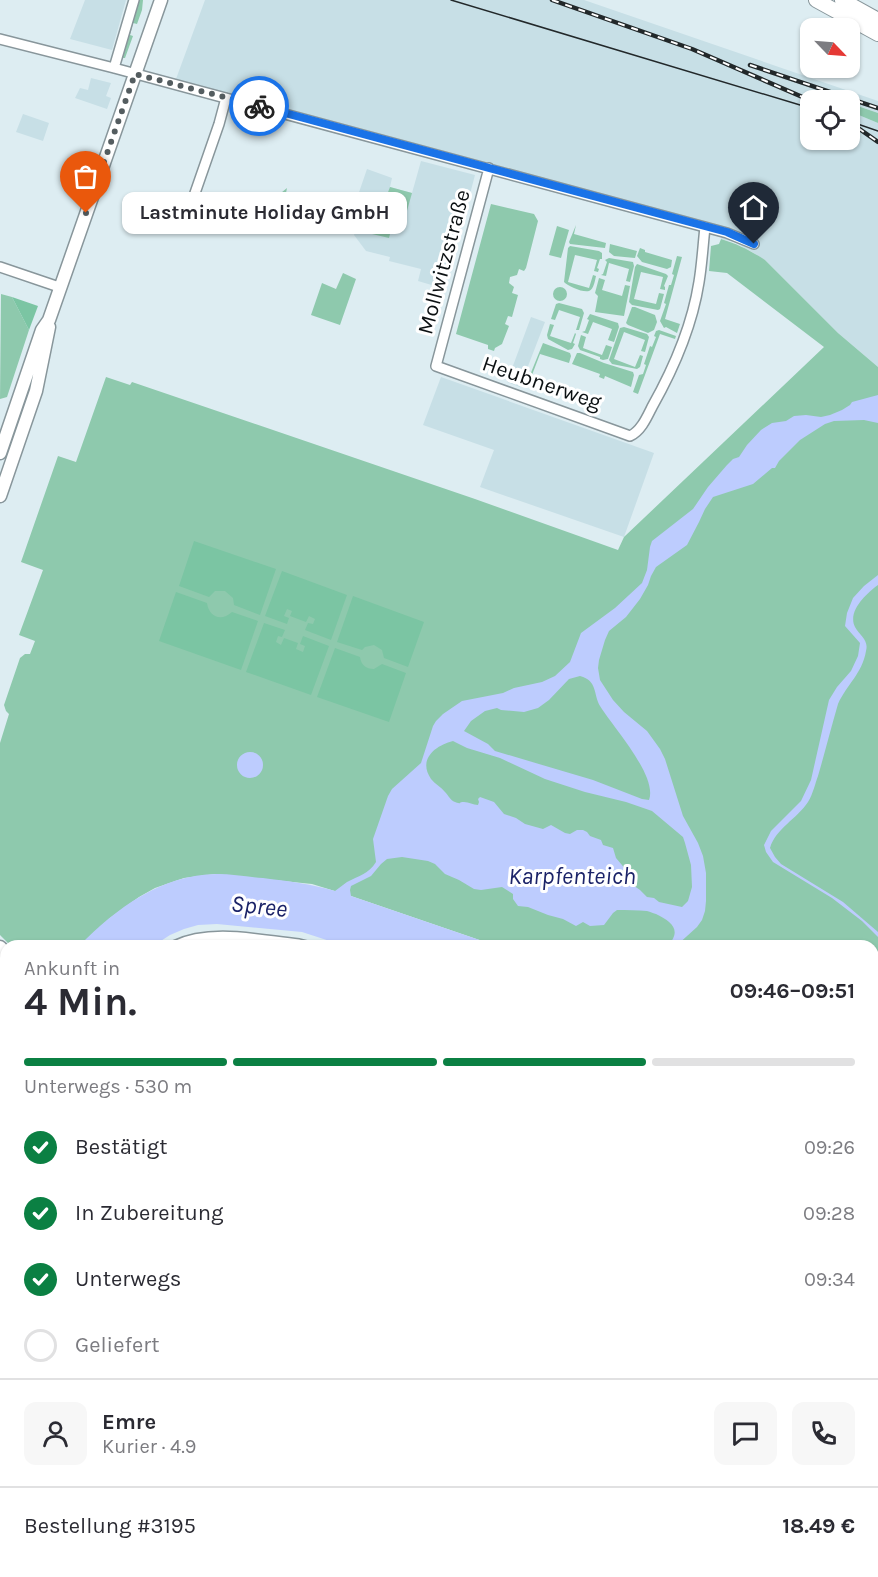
<!DOCTYPE html>
<html lang="de">
<head>
<meta charset="utf-8">
<style>
  :root { --surface:#fff; --page:#f7f7f7; --text:#2b2b33; --muted:#7c7c81; --line:#e1e1e2; --accent:#0b8043 }
  body { margin:0; font-family:Karla,sans-serif; background:var(--page); color:var(--text); height:100vh; display:flex; flex-direction:column; font-size:22px; white-space:nowrap }
  * { box-sizing:border-box; margin:0 }
  p { font-size:20px; color:var(--muted) }
  .icon { flex:none; width:33px; height:33px; fill:none; stroke:currentColor; stroke-width:2; stroke-linecap:round; stroke-linejoin:round }
  .map { position:relative; flex:1; overflow:hidden }
  .details { position:absolute; left:0px; top:940px; width:879px; height:638px; display:flex; flex-direction:column; background:var(--surface); border-radius:18px 18px 0 0; box-shadow:0 2px 4px #0004 }
  .details>* { flex:none }
  .needle { width:39px; rotate:115deg }
  .controls { position:absolute; left:800px; top:18px; display:grid; gap:12px }
  .controls a { display:grid; place-items:center; width:60px; height:60px; border-radius:12px; background:var(--surface); box-shadow:0 2px 4px #0004; font-size:30px }
  .pin { position:absolute; display:grid; place-items:center; width:51px; height:51px; color:#fff; margin:-62px -26px; border-radius:50% 50% 50% 0; rotate:-45deg; box-shadow:0 0 6px #0007 }
  .pin .icon { rotate:45deg }
  .courier { position:absolute; display:grid; place-items:center; width:60px; height:60px; margin:-30px; border:4px solid #1a73e8; border-radius:50%; background:#fff; color:#222; box-shadow:0 2px 8px #0007 }
  .bubble { position:absolute; height:42px; border-radius:12px; background:var(--surface); box-shadow:0 2px 4px #0004; font-size:20px; font-weight:700; line-height:42px; text-align:center }
  .overview em { font-style:normal; font-weight:700 }
  .overview div { display:flex; flex-direction:column-reverse }
  .overview { display:flex; align-items:center; justify-content:space-between; height:102px; padding:0 24px }
  h1 { font-size:39px; font-weight:700; line-height:45px }
  .bar { display:grid; grid-template-columns:repeat(4,1fr); gap:9px 6px; align-content:center; height:72px; padding:0 24px }
  .bar i { height:8px; border-radius:4px; background:var(--line) }
  .bar .active { background:var(--accent) }
  .bar p { grid-column:span 4 }
  .line { display:flex; align-items:center; gap:15px; padding:0 24px; border-top:2px solid var(--line) }
  .line div { flex:1 }
  .round { display:grid; place-items:center; flex:none; width:63px; height:63px; border-radius:12px; background:var(--page) }
  ol { padding:0 24px; list-style:none }
  li { display:flex; align-items:center; gap:18px; height:66px }
  li p { margin-inline-start:auto }
  li .icon { padding:6px; border-radius:50%; background:var(--accent); color:#fff; stroke-width:4 }
  li:last-child { color:var(--muted) }
  li i { width:33px; height:33px; border:3px solid var(--line); border-radius:50% }
  .map>svg:first-child { display:block }
  .built { fill:#c7dfe6 }
  .green { fill:#8ec9ad }
  .forest { fill:#7bc5a3 }
  .water { fill:#bdccfe; fill-rule:evenodd }
  .lines { fill:none; stroke-linecap:round; stroke-linejoin:round }
  .minor-casing { stroke:#88969b; stroke-width:12 }
  .major-casing { stroke:#88969b; stroke-width:15 }
  .highway-casing { stroke:#88969b; stroke-width:16 }
  .minor { stroke:#fff; stroke-width:9 }
  .major { stroke:#fff; stroke-width:12 }
  .highway { stroke:#fff; stroke-width:14 }
  .tram { stroke:#22282a; stroke-width:1.5 }
  .rail-casing { stroke:#22282a; stroke-width:4.5 }
  .rail { stroke:#fff; stroke-width:2; stroke-dasharray:7; stroke-linecap:butt }
  .done { stroke:#545d60; stroke-width:6; stroke-dasharray:0 10.8 }
  .route { stroke:#1a73e8; stroke-width:8 }
  .labels { text-anchor:middle; dominant-baseline:central; stroke-width:6; stroke-linejoin:round; paint-order:stroke }
  .street-label { font-size:22px; fill:#0b1012; stroke:#fff }
  .water-label { font-size:24px; font-style:italic; fill:#1b2368; stroke:#fff }
</style>
</head>
<body>
<div class="map">
<svg width="878" height="1577" viewBox="0 0 878 1577">
  <rect width="100%" height="100%" fill="#ddedf2"/>
  <!-- built -->
  <path class="built" d="M85,0H126L112,50L70,39Z
    M205,0H584L878,101V113L849,103V100H841L826,96L825,99L828,100H810V140H849V111L878,123V367L838,333L765,260L752,252L734,242L721,239L726,228L176,79Z
    M91,78L111,83L106,96L111,98L107,109L75,98L80,88L88,90Z
    M23,114L49,123L43,141L16,132Z
    M421,161L475,175L445,289L418,281L421,269L389,261L390,257L366,251L354,235L361,216L355,204L367,169L392,178L390,187L412,193Z
    M531,317L545,322L520,387L507,382Z
    M441,377L654,453L624,537L480,487L494,450L423,425Z
    M878,1330V1577H824L825,1572H873V1354Z
    M6,1512V1548L0,1545V1524Z
    M0,1561L6,1564V1572H23L26,1574L24,1577H0Z
    M355,1572H507L514,1577H362Z"/>
  <!-- green -->
  <path class="green" d="M138,0H143L142,10L137,24L133,23L130,35L133,36L125,58H120L124,51Z
    M849,103L878,113V123L849,111Z
    M390,187L412,193L403,225L393,222L389,238L372,234Z
    M287,188L286,193L309,202L312,198L315,202L314,207L308,209L309,205L286,196L282,199L276,197Z
    M491,204L534,214L538,221L526,268L524,271L519,269L517,275L510,277L509,283L514,287L512,293L518,295L512,317L508,316L505,324L509,326L502,344L495,348L494,351L488,349V345L456,334Z
    M576,225L574,234L606,243L605,248L570,244L569,242Z
    M557,226L569,230L561,258L549,255Z
    M721,239C738,244 751,251 765,260L838,333L878,367V1029H873V946H497L351,896L312,884L215,874L184,878L155,888L139,897L110,918L79,946H11L0,935V743L9,714L6,711L4,705L20,658L25,654H30L35,641L19,635L43,570L21,562L58,456L76,462L106,377L130,385L132,382L475,499L618,550L624,537L824,347L727,273L709,271L711,246L719,244Z
    M610,244L637,251L635,258L614,256L609,252Z
    M570,246L599,251L602,253V259H600L597,268L599,269L598,272L594,271L597,260L575,255L568,282L589,288L593,275L596,276C595,280 594,289 589,291C583,293 568,286 564,282L568,248Z
    M640,248L645,250V252L672,260L671,267L667,269L642,262L637,256Z
    M677,256L682,257L665,319L680,324L677,333L666,327L664,328L660,321L666,304L664,303L669,285H671L674,275L672,274Z
    M609,258L633,262L634,266L630,282L626,281L629,269L609,263L606,276L601,275L603,274L607,262L605,260Z
    M637,264L666,274L668,276L664,286L665,287V290L660,289L663,277L641,272L634,299L656,304L659,293L664,294L660,309L658,310L632,305L629,302L635,267Z
    M343,273L356,279L340,325L311,315L322,283L336,289Z
    M599,278L605,280L602,290L622,296L625,285L630,286L624,316L595,312L598,296L595,293Z
    M553 294a7 7 0 1 1 14 0a7 7 0 1 1-14 0Z
    M1,294L12,297L29,330L7,397L0,399Z
    M559,303L582,309L584,313L579,330H576L580,317L559,310L555,320L551,319L556,304Z
    M632,307H635L655,315L657,322L654,330L648,333L628,325L626,323Z
    M590,314L618,323L619,327L614,342L608,340L612,329L593,322L588,334L582,332L585,331L589,320L587,319Z
    M550,324L554,325L550,336L571,343L575,333L576,334L573,343L575,344L572,349L568,350L548,339L547,335Z
    M624,327L647,334L649,337L645,352L641,351L645,340L624,332L614,359L635,367L640,355L643,356L640,367L637,369L612,364L609,360L620,328Z
    M659,330L676,336L675,339L660,334L638,394L633,392L639,375L643,374L646,365L644,364L650,346L652,347L656,337L654,336L656,331Z
    M581,335L586,337L583,348L602,355L606,345L612,347L608,359L603,360L600,359V357L580,350L578,346Z
    M543,343L570,353L571,356L569,363L540,354L532,375H530Z
    M577,353H580L604,363L633,372L634,375L631,387L605,376L604,379L599,377L600,374L572,364Z
    M6,1005V1054L0,1066V1018Z
    M6,1150V1235L3,1231L0,1220V1158Z
    M0,1252L6,1258V1395L3,1394L2,1397L0,1396Z"/>
  <!-- forest -->
  <path class="forest" d="M12,297L38,306L29,330Z
    M194,541L276,569L260,615L234,605L233,598L225,591H215L209,597L179,586Z
    M282,571L347,595L331,640L305,630L308,623L313,624L315,619L309,616L306,622L290,616L292,611L287,609L284,616L289,618L287,624L265,616Z
    M176,592L207,603C209,617 221,622 232,612L258,621L241,670L159,641Z
    M353,596L424,622L408,667L384,658L382,650L374,645L365,647L362,650L337,642Z
    M264,623L285,630L282,637L278,636L276,642L281,645L284,638L298,643L296,649L303,652L305,646L300,644L303,636L329,646L311,695L246,672Z
    M335,648L360,657C361,665 366,669 374,669L382,664L406,673L389,722L317,697Z"/>
  <!-- water -->
  <path class="water" d="M878,395V423L864,420L834,421L825,424L800,440L779,461L775,468H772L753,484L713,497L705,509L699,522L687,545L656,567L651,576L648,585L640,599L626,617L609,631L605,640L599,660L598,668L600,680L613,700L624,712L647,731L660,749L665,759L683,816L698,843L703,856L706,873V901L705,911L702,920L697,927L676,946H668C682,930 672,922 656,914C652,913 651,912 647,911C638,910 627,910 617,910L613,913L604,925L590,926L583,922L576,926L563,919L548,915L528,907L518,906L513,899V894L502,887L481,890L474,889L459,880L445,874L435,864L428,861L402,857L387,859L381,864L371,876L351,886L350,890L351,896L497,946H345L302,932L217,924L198,925L184,929L170,935L153,946H79C117,908 160,875 217,874C232,874 248,877 263,878C287,881 311,884 335,891C339,888 343,885 347,882C358,876 369,874 376,862L373,839L388,796L392,789L421,763L433,726L436,721L443,714L462,701L503,693L514,688L542,682L555,676L570,662L581,633L615,608L642,583L647,570L650,547L652,541L693,509L708,487L727,465L733,459L739,457L747,445L761,430L772,423L786,421L794,416L806,415L821,417L830,415L842,410L850,405L852,402ZM580,676C598,681 593,694 600,706C613,727 658,776 649,800L642,799L593,780L495,751L488,744L464,731L471,721L485,711L497,708L501,710L524,712L538,708L549,700L569,679ZM453,741L467,748L500,758L545,779L585,792L626,802L652,811L683,837L685,843L691,865L692,887L688,901L682,907L659,902L654,898L647,897L640,890L627,881V871L616,858L613,848L603,845L601,840L590,836L587,832L583,830H577L570,834L565,833L551,825L543,829L525,824L516,818L504,814L494,802L480,797L478,799L479,802L478,805C473,805 469,802 464,802C456,802 464,805 455,802C450,800 449,796 445,792C441,787 435,784 431,779C418,760 434,746 453,741Z
    M878,575V585C867,593 847,611 855,627C860,636 869,640 866,651C862,674 847,684 838,704C831,728 825,752 818,776C815,784 813,794 808,802C797,819 776,828 770,848L775,857L781,864L843,902L878,932V937L862,921L832,898L773,862L766,852L764,845L771,831L801,801L811,780L829,700L837,687L851,671L858,656L860,643L845,626L847,613L853,598L864,586Z
    M237 765a13 13 0 1 1 26 0a13 13 0 1 1-26 0Z
    M873,1029H878V1098L873,1097Z
    M6,1054V1150L0,1158V1066Z
    M0,1220L3,1231L6,1235V1258L0,1252Z"/>
  <g class="lines">
    <!-- minor casing -->
    <g class="minor-casing">
      <path id="minor" d="M0,39L114,68L727,233L754,244
        M114,68L134,0
        M489,168L436,366L630,436C641,431 647,417 652,407C674,368 692,327 699,282C702,264 703,245 705,227
        M197,200L195,193L219,124L226,98
        M0,267L59,287
        M174,946C211,928 259,940 299,944L307,946
        M0,991L6,985
        M873,1203L878,1183
        M0,1407L6,1410
        M0,1424L6,1427
        M0,1499L6,1487
        M0,1553L6,1556
        M38,1572L48,1577
        M529,1572L535,1577
        M740,1572L763,1577
        M127,1577L129,1572
        M631,1577L635,1572
        M802,1577L803,1572"/>
    </g>
    <!-- major casing -->
    <g class="major-casing">
      <path id="major" d="M0,453L42,330L49,320L161,0
        M0,496L36,391L49,327
        M0,947L6,953
        M0,960L6,966
        M873,1115H878
        M873,1130L878,1131
        M308,1572L319,1577
        M332,1572L340,1577
        M250,1577L252,1572
        M261,1577L263,1572"/>
    </g>
    <!-- highway casing -->
    <g class="highway-casing">
      <path id="highway" d="M816,0L878,34
        M842,0L878,20"/>
    </g>
    <!-- minor -->
    <use href="#minor" class="minor"/>
    <!-- major -->
    <use href="#major" class="major"/>
    <!-- highway -->
    <use href="#highway" class="highway"/>
    <!-- tram -->
    <path class="tram" d="M451,0L810,108
      M849,121L878,131
      M873,1511L878,1489
      M873,1555L878,1539
      M866,1577L868,1572"/>
    <!-- rail casing -->
    <g class="rail-casing">
      <path id="rail" d="M552,0L692,49L807,99
        M750,65L878,108
        M858,128L878,142
        M873,1383L878,1362
        M873,1401L878,1379
        M873,1427L878,1404
        M873,1484L878,1462
        M835,1577L836,1572
        M850,1577L852,1572"/>
    </g>
    <!-- rail -->
    <use href="#rail" class="rail"/>
  </g>
  <g class="lines">
    <!-- done -->
    <path class="done" d="M86,213L135,74L259,106"/>
    <!-- route -->
    <path class="route" d="M259,106L727,232L754,244"/>
  </g>
  <g class="labels">
    <!-- street labels -->
    <g class="street-label">
      <text transform="translate(444 262) rotate(-75)">Mollwitzstraße</text>
      <text transform="translate(542 383) rotate(19)">Heubnerweg</text>
    </g>
    <!-- water labels -->
    <g class="water-label">
      <text x="572" y="876">Karpfenteich</text>
      <text transform="translate(259 906) rotate(6)">Spree</text>
    </g>
  </g>
</svg>
<div class="controls">
<a><svg class="needle" viewBox="-14 -14 28 28"><path d="M0-13l5 13h-10z" fill="#e53935"/><path d="M0 13l5-13h-10z" fill="#7c7c81"/></svg></a>
<a><svg class="icon" aria-label="locate" viewBox="0 0 24 24"><circle cx="12" cy="12" r="6"/><path d="M12 2v4M12 18v4M2 12h4M18 12h4"/></svg></a>
</div>
<div class="pin" style="left:86px;top:213px;background:#ea580c"><svg class="icon" aria-label="bag" viewBox="0 0 24 24"><path d="M5 8h14l-1 12H6zM9 8a3 3 0 0 1 6 0"/></svg></div>
<div class="pin" style="left:754px;top:244px;background:#1f2937"><svg class="icon" aria-label="home" viewBox="0 0 24 24"><path d="M3 11l9-7 9 7M6 9v11h12V9"/></svg></div>
<div class="courier" style="left:259px;top:106px"><svg class="icon" aria-label="bike" viewBox="0 0 24 24"><circle cx="6" cy="16" r="4"/><circle cx="18" cy="16" r="4"/><path d="M6 16l4-8h5l3 8M10 8l3 8H6M13 5h3"/></svg></div>
<div class="bubble" style="left:122px;top:192px;width:285px">Lastminute Holiday GmbH</div>
<section class="details">
<div class="overview"><div><h1>4 Min.</h1><p>Ankunft in</p></div><em>09:46–09:51</em></div>
<div class="bar"><i class="active"></i><i class="active"></i><i class="active"></i><i></i><p>Unterwegs · 530 m</p></div>
<ol>
<li><svg class="icon" aria-label="check" viewBox="0 0 24 24"><path d="M5 12l5 5 9-10"/></svg>Bestätigt<p>09:26</p></li>
<li><svg class="icon" aria-label="check" viewBox="0 0 24 24"><path d="M5 12l5 5 9-10"/></svg>In Zubereitung<p>09:28</p></li>
<li><svg class="icon" aria-label="check" viewBox="0 0 24 24"><path d="M5 12l5 5 9-10"/></svg>Unterwegs<p>09:34</p></li>
<li><i></i>Geliefert</li>
</ol>
<div class="line" style="height:108px"><a class="round"><svg class="icon" aria-label="person" viewBox="0 0 24 24"><circle cx="12" cy="8" r="4"/><path d="M4 21q1-7 8-7t8 7"/></svg></a><div><b>Emre</b><p>Kurier · 4.9</p></div><a class="round"><svg class="icon" aria-label="chat" viewBox="0 0 24 24"><path d="M4 5h16v11H9l-5 4z"/></svg></a><a class="round"><svg class="icon" aria-label="phone" viewBox="0 0 24 24"><path d="M5 4h4l2 5-3 2q2 4 5 5l2-3 5 2v4C11 20 4 13 5 4z"/></svg></a></div>
<div class="line" style="height:78px"><div>Bestellung #3195</div><b>18.49 €</b></div>
</section>
</div>
</body>
</html>
